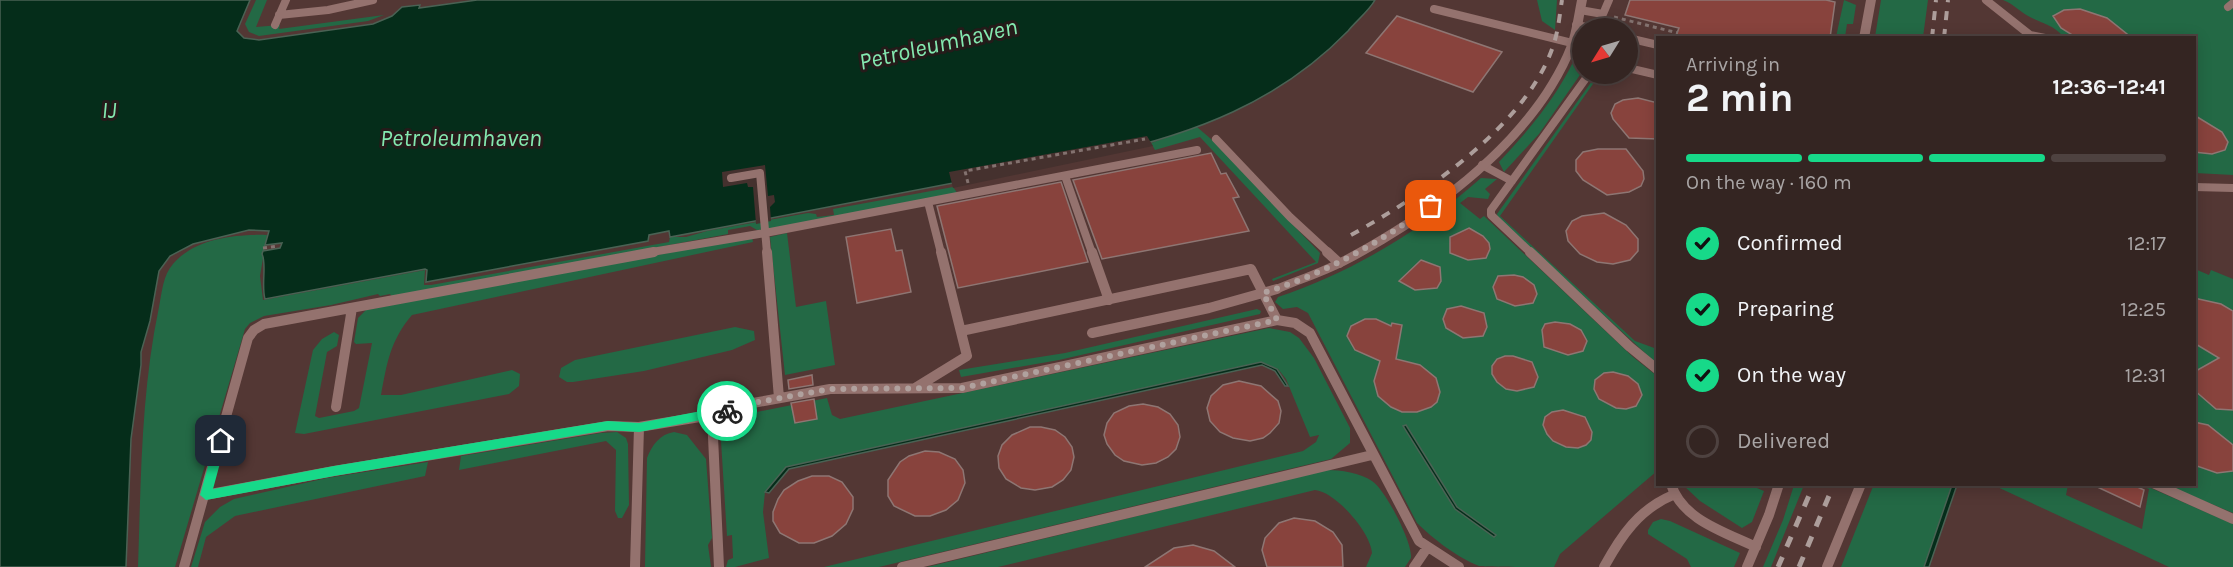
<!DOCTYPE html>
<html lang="en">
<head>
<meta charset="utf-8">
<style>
  :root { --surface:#342522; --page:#3c2d2a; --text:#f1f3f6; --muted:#a9a5a5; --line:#4e4240; --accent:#17d989 }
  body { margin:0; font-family:Karla,sans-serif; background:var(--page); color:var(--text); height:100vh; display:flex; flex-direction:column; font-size:22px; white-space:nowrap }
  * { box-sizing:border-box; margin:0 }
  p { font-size:20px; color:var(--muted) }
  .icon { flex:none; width:33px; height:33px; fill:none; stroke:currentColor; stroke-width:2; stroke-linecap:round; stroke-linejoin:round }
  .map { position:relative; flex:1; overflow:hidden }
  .side { position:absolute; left:1656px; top:36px; width:540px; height:450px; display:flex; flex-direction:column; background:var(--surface); border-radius:0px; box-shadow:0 3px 15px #0003,0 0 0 2px var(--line) }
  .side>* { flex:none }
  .needle { width:39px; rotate:233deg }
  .fabs { position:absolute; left:1572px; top:18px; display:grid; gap:12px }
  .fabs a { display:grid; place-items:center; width:66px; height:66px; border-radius:50%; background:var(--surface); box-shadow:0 3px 15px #0003,0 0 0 2px var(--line); font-size:30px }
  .pin { position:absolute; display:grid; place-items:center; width:51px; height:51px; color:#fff; margin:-26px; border-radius:12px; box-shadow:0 3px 9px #0006 }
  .courier { position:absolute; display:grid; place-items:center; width:60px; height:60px; margin:-30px; border:4px solid #17d989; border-radius:50%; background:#fff; color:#222; box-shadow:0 2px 8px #0007 }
  .summary em { font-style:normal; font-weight:700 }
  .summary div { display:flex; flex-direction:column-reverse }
  .summary { display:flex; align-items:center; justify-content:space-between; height:102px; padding:0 30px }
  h1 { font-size:39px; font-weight:700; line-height:45px }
  .bar { display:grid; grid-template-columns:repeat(4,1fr); gap:9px 6px; align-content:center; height:72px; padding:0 30px }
  .bar i { height:8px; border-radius:4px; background:var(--line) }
  .bar .current { background:var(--accent) }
  .bar p { grid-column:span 4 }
  ol { padding:0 30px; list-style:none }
  li { display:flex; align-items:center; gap:18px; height:66px }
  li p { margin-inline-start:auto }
  li .icon { padding:6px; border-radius:50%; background:var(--accent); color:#111; stroke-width:4 }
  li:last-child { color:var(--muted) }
  li i { width:33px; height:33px; border:3px solid var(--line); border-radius:50% }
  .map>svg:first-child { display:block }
  .built { fill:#533734; fill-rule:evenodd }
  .green { fill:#236945 }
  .water { fill:#052d1a; stroke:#4a6254; stroke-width:1.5 }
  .pier { fill:#45312e }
  .building { fill:#88433d; stroke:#8e7673; stroke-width:1.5 }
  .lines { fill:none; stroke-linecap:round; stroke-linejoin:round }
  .path { stroke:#83726f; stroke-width:3; stroke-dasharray:4 4; stroke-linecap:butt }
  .service-far1 { stroke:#94726e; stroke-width:8 }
  .service { stroke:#94726e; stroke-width:10 }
  .minor { fill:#94726e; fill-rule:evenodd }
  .rail-far1 { stroke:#ad9e9b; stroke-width:4; stroke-dasharray:9 9; stroke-linecap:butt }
  .rail { stroke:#ad9e9b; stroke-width:5; stroke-dasharray:11 11; stroke-linecap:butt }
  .route { fill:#17d989 }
  .done { stroke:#b0a19e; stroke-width:6; stroke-dasharray:0 10.8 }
  .labels { text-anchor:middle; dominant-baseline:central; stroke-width:6; stroke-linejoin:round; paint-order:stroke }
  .water-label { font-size:24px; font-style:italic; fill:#84e9b0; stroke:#251b1a }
</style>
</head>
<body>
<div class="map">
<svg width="2233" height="567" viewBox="0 0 2233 567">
  <rect width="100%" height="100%" fill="#45312e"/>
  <!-- built -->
  <path class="built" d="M213,0H2233V567H120L125,286ZM1582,28H1628V74H1582ZM1658,38H2194V484H1658Z"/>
  <!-- green -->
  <path class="green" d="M256,0H267L256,27L280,25L279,29L384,15L368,21L259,36L249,32L245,24Z
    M1537,0H1557L1555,30L1542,21Z
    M1844,0L1856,5L1853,24H1847L1845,37H1836Z
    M1881,0H1928L1923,37H1875Z
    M2003,0H2233V175L2195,173L2194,38L2064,37C2053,25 2046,25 2032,18C2021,13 2014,4 2003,0Z
    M1580,47H1582V72L1539,134L1504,172L1499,162C1532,127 1561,92 1580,47Z
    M1597,74H1600L1500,216L1635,341L1657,349V364L1498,218L1497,214Z
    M1197,127L1211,139L1320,253L1318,263L1273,281L1272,279L1316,262L1200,137L1155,150L1151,143Z
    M1481,178L1497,179L1485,189L1490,194L1488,199L1468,197L1460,203L1480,219L1484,216L1633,357L1657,376V471L1560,554L1554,567C1538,567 1491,567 1479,566C1458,558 1432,538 1417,523L1308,313L1297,307L1283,309L1275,302L1278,297C1353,272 1422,230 1481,178Z
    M953,187L958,194L773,228L757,230L750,226L728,230V234L392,297L390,294L380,296L378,294L331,305L264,316L250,323L245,329L175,567H138C141,480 141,392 159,307C162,292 163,275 173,264C195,238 235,234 267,235L260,276L263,300L425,270L424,285H431L669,242L670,237H686L707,231L808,213L816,214L817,217L834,215L833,209Z
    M787,233L796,307L826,301L835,365L785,375L770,237Z
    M752,237L753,242L412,315C390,341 387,363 381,395H401L512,370L520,374L519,386L509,394L304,434L295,433L313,350L322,339L334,332L339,335L337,346L327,352L315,416L319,418L354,411L359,408L372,343L356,344L354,342L358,318L366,310Z
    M2195,269L2209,275L2211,270L2233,279V513L2166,485L2194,484Z
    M1257,309L1261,311L1260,314L1059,360L961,377L959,370L1065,353Z
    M735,327L754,331L755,340L732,350L644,371L573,382H567L559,377L561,368L575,360Z
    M1269,328L1290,332L1299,338L1314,358L1350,428V443L1331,459L879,567H824L1303,451L1316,442L1319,435L1310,437L1286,379L1278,369L1261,362L786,467L765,492L763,512L769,558L735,567H726L728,560L733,558L732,535L727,536L721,441L723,436L752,413L827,398L832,415L840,419Z
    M617,432L626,438L628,444L629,505L622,518H618L615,511L616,450L606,441L459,470L461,456L601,433Z
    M674,432L687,435L706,459L712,538L708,545L711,567H645L647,458C652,445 660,434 674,432Z
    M428,462L425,476L235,516L206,537L198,567H191L205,522L220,507L234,499L327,478Z
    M1327,470C1340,470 1361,473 1372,481C1385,489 1413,543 1411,558L1405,567H1366L1372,553C1371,533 1336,492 1315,490L998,567H927Z
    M1874,484L1952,485L1924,567H1841Z
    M1683,485H1750L1764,491L1752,522L1742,528L1700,501Z
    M1794,485H1804L1771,567H1763L1783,520Z
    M1993,485H2068L2066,495L2142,529L2149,489L2138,485H2144L2233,524V567H2169Z
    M1661,519L1670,521L1740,553L1734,567H1691L1687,559L1648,534V530L1653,522Z"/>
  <!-- water -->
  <path class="water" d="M0,0H250L237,31L244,38L259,40L373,24L392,16L402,7L420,5L419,8L477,0H1375C1369,11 1356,21 1348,31C1279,102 1194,134 1099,155L729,226L670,237L669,231L649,235L648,241L426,282L427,270L425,269L265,299C261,285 267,264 262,254L263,251L280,248L282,243L265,245L269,231L249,230L193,244L170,256L159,271L150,321L141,352V365L131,439L126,567H0Z
    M1261,362L1277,369L1288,386H1285L1275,371L1262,365L789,469L769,493L765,492L786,467Z
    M1406,425L1457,507L1496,535L1494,537L1455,509L1403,426Z
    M1952,485H1957L1929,567H1924Z"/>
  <!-- pier -->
  <path class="pier" d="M1147,136L1153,146L953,188L949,172Z
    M765,165L768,196L774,195L775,202L770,207L771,221L756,224L753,187H748L747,183L723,187L722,172Z"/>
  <!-- building -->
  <path class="building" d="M1630,0H1826L1835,2L1830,38H1675L1679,28L1625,15Z
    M2080,9L2107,18L2132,38H2077L2061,28L2053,16L2064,10Z
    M1397,16L1502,52L1473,92L1366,53Z
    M1638,98L1658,103V139L1629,138L1613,119L1611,113L1615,104L1623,100Z
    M2194,115L2222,132L2228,142L2225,150L2212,154L2194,152Z
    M1598,149H1626L1643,171L1644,179L1641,186L1629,192L1607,195L1583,180L1576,171V160L1583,152Z
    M1211,153L1221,174L1226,173L1239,197L1233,198L1249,231L1102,259L1073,180Z
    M1061,182L1088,262L958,288L937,206Z
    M1604,213L1626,225L1638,239V251L1630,260L1613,264L1597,262L1580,254L1568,241L1566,231L1572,221L1582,216Z
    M1469,228L1483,236L1489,243L1490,249L1486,258L1468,260L1450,253V237Z
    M891,229L896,251L902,250L911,292L857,303L846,237Z
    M1421,260L1440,267L1441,281L1437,288L1415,290L1399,281Z
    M1514,275L1523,277L1534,285L1537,294L1533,303L1515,306L1497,299L1493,287L1498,276Z
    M2194,298L2221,304L2233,311V410L2216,409L2194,390V372L2219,358L2194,343Z
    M1461,306L1484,313L1487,327L1483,336L1463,338L1446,328L1443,319L1447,309Z
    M1365,319H1376L1391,326L1392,323L1402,325L1396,359L1420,365L1436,378L1440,392L1437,402L1431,407L1417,412H1402L1391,407L1378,396L1374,381L1380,361L1355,350L1347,336L1351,326Z
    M1555,322L1570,324L1581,330L1587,341L1583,351L1568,355L1544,347L1542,330L1545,324Z
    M1505,356H1513L1532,362L1538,377L1534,387L1517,391L1506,389L1497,382L1492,374V366L1497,359Z
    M1613,372L1628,376L1638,384L1642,395L1636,406L1626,409L1616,408L1599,399L1594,389L1595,380L1604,373Z
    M812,375L813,385L789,389L788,380Z
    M1239,381L1261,386L1278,401L1281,411L1279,423L1270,433L1263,438L1250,441L1233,438L1220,432L1210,421L1207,408L1211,396L1223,385Z
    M814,399L817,419L795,423L791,403Z
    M1143,404L1158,407L1170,414L1178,425L1180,437L1176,449L1168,457L1156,463L1142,465L1124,461L1115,455L1107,444L1104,435L1107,423L1114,413L1129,406Z
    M1563,410L1585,417L1592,432L1591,440L1586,445L1578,448L1566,447L1553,441L1547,434L1543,425L1545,417L1552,412Z
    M2194,422L2208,425L2233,445V471L2217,473L2194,465Z
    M1030,427H1041L1055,430L1065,437L1072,447L1074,457L1071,470L1063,480L1052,487L1035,490L1021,488L1006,479L999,468L998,456L1002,445L1012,435Z
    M925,451L939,452L955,459L963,470L965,483L958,500L946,510L930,516H915L894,506L888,496V480L900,462L909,456Z
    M812,476H829L842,482L853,497V509L846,524L832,536L814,543H799L780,533L773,521V512L778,499L784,490L798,481Z
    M2091,484H2131L2144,490L2140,507Z
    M1294,518L1315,521L1333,532L1342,545L1343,567H1267L1262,550L1265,538L1279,523Z
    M1193,545L1214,551L1235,567H1145L1174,548Z"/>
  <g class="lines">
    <!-- path -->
    <path class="path" d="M1614,17L1678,33
      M968,183L965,171L1145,139
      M263,248L278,246"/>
    <!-- service-far1 -->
    <path class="service-far1" d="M1986,0L2030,35
      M2228,7L2233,3
      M1434,9L1572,43
      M1580,10L1603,14L1609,0
      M279,15L328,10L373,0
      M275,25L286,0
      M1576,25L1592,28
      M1628,38L1658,45
      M2022,38L2030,35L2045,38
      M1628,68L1658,75
      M1216,139L1290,217L1329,253
      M1482,165L1512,181
      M1065,176L1092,253
      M731,178L760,173L767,253
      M2194,187L2233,188
      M928,202L941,253
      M646,253L765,233L1197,150
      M1531,253L1491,215V210L1589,74"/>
    <!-- service -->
    <path class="service" d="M767,252L779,398
      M1092,252L1109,300
      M1327,252L1339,263
      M1530,252L1630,347L1658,370
      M961,331L1251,269L1277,320
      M1092,333L1209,308L1277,289
      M915,388L967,356L941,252
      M336,407L352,308
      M712,415L719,567
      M1671,484C1682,520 1725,532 1756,547
      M2155,484L2233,519
      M205,495L334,471L608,426L639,427L712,415L753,403L830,389L962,388L1277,320L1295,323L1310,333L1419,541L1459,567
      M184,567L248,338L254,330L264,324L654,252
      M635,567L639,427
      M902,567L1372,455
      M1414,567L1427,548
      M1604,567C1621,536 1639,509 1673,495
      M1747,567L1769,515L1779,484
      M1827,567L1861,484"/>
    <!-- minor -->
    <path class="minor" d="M1577,0H1587C1584,15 1582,30 1577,44C1541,141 1433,220 1344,266C1324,276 1302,283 1281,292H1273L1271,289L1273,286C1294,277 1316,270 1336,260C1424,215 1530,139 1567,45C1572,31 1574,15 1577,0Z
      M1866,0H1876L1869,38H1859Z"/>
    <!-- rail-far1 -->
    <path class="rail-far1" d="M1932,38L1936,0
      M1944,38L1948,0
      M1351,235C1423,195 1535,121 1556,36C1559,24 1560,12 1562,0"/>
    <!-- rail -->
    <path class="rail" d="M1778,567L1814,484
      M1799,567L1834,484"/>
  </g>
  <!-- route -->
  <path class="route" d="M727,406L733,411L727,415L639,432L608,430L334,476L206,500L200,495L215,441L221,437L226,441L213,489L334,466L608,421L639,423Z"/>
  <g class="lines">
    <!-- done -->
    <path class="done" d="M727,411L753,403L830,389L962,388L1277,320L1263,293C1325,274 1378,243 1431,206"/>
  </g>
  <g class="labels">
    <!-- water labels -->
    <g class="water-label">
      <text transform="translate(938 44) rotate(-13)">Petroleumhaven</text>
      <text x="109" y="110">IJ</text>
      <text x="461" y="138">Petroleumhaven</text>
    </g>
  </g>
</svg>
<div class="fabs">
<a><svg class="needle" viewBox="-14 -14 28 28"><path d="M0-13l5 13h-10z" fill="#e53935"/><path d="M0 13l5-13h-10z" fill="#a9a5a5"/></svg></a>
</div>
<div class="pin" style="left:1431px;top:206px;background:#ea580c"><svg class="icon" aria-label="bag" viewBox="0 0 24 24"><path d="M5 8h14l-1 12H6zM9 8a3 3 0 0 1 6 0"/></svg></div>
<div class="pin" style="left:221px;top:441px;background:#1f2937"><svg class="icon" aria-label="home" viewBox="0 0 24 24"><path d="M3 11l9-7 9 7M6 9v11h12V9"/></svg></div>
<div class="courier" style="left:727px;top:411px"><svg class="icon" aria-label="bike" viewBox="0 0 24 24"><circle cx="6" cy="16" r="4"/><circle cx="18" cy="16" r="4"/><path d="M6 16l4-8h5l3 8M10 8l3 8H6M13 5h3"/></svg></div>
<section class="side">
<div class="summary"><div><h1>2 min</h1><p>Arriving in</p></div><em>12:36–12:41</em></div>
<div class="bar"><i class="current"></i><i class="current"></i><i class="current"></i><i></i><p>On the way · 160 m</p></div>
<ol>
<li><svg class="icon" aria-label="check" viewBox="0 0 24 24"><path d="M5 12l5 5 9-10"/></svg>Confirmed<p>12:17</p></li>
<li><svg class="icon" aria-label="check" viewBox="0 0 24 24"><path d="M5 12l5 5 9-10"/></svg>Preparing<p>12:25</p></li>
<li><svg class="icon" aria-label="check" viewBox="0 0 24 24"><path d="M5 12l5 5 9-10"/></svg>On the way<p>12:31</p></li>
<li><i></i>Delivered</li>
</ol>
</section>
</div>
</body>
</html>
